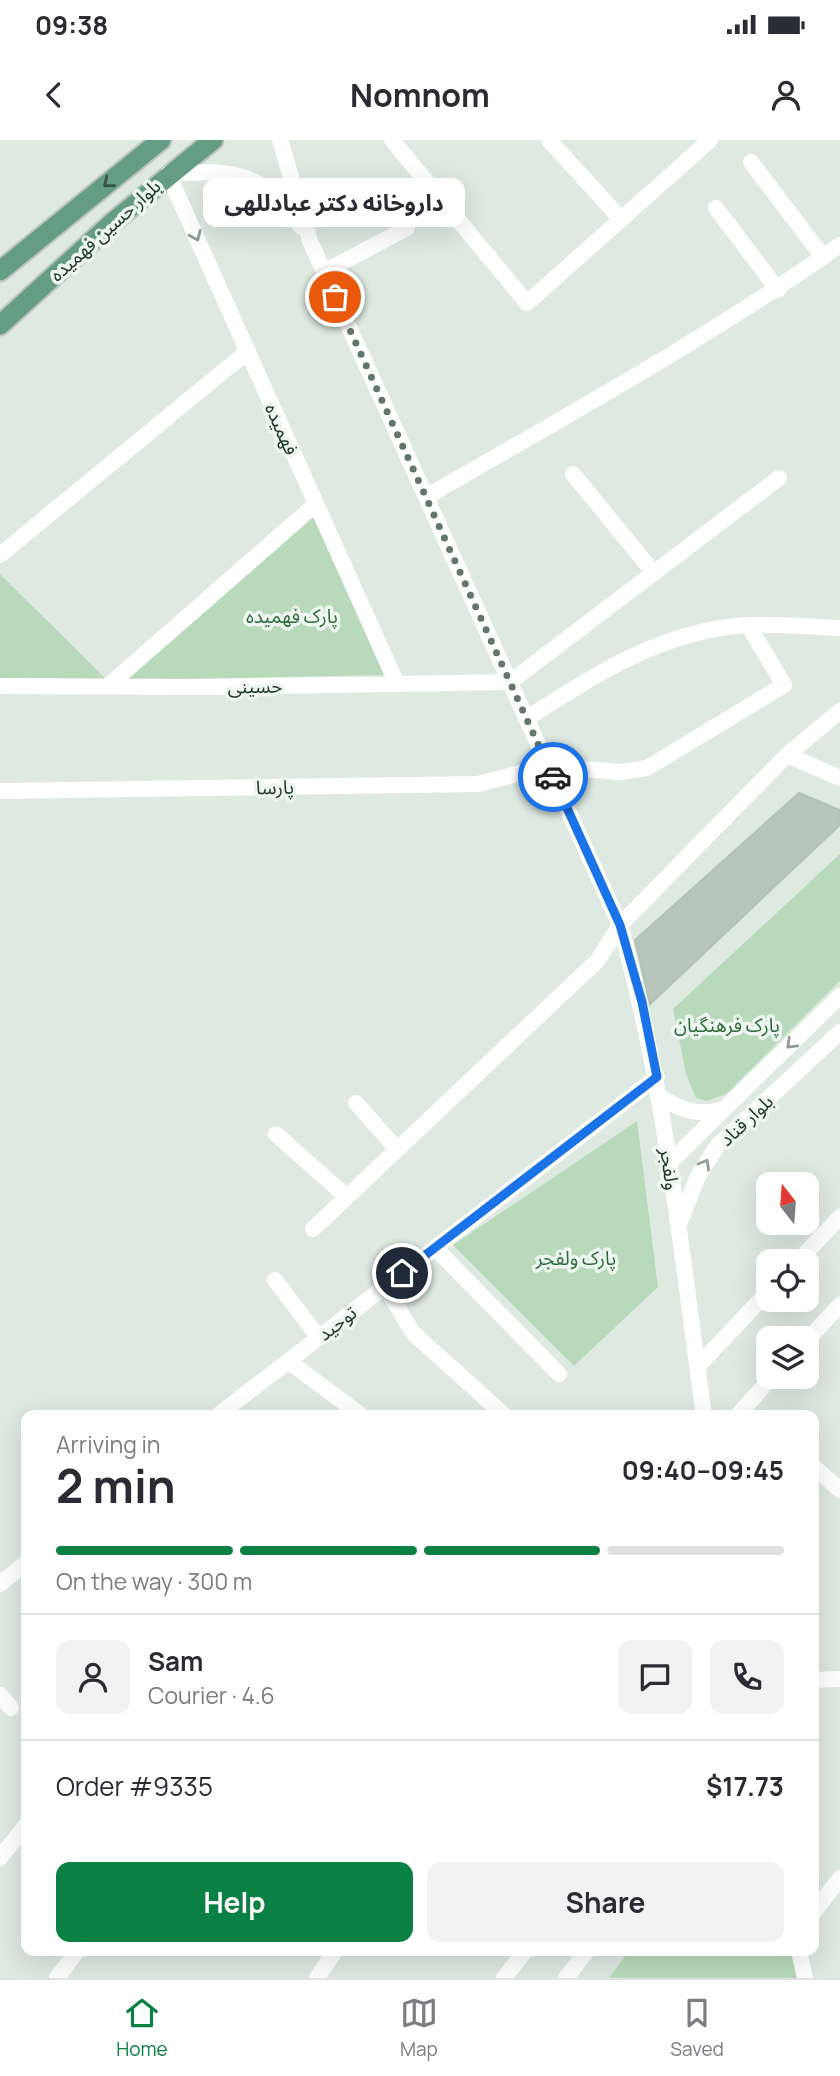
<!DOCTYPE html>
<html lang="en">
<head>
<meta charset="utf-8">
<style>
  :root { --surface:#fff; --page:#f2f2f3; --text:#2b2b33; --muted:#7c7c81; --line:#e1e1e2; --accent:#0b8043 }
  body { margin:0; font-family:Manrope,"Noto Sans Arabic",sans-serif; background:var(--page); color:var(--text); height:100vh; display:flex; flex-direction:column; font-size:26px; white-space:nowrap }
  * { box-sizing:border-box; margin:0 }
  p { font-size:23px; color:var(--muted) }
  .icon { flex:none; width:38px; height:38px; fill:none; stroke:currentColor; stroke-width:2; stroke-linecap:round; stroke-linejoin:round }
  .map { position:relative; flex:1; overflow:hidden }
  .sheet { position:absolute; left:21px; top:1270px; width:798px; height:546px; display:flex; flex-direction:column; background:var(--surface); border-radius:14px; box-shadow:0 7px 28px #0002 }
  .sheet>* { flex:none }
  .needle { width:46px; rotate:343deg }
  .controls { position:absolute; left:756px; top:1032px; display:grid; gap:14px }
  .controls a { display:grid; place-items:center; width:63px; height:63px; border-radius:14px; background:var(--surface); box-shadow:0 7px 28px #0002; font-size:35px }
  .pin { position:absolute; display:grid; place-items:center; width:60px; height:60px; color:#fff; margin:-30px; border:4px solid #fff; border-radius:50%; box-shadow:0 2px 7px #0007 }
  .courier { position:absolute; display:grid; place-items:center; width:70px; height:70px; margin:-35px; border:5px solid #1a73e8; border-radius:50%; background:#fff; color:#222; box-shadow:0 2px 9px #0007 }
  .bubble { position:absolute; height:49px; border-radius:14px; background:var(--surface); box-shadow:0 7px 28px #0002; font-size:23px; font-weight:700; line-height:49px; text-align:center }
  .overview em { font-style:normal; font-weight:700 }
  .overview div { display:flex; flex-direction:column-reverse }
  .overview { display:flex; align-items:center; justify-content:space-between; height:119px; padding:0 35px }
  h1 { font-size:46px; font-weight:700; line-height:52px }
  .bar { display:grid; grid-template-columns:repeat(4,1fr); gap:10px 7px; align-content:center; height:84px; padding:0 35px }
  .bar i { height:9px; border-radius:5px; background:var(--line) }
  .bar .active { background:var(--accent) }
  .bar p { grid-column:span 4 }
  .line { display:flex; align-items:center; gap:18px; padding:0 35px; border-top:2px solid var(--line) }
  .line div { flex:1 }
  .round { display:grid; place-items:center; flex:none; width:74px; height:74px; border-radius:14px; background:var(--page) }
  .cta { display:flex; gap:14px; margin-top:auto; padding:14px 35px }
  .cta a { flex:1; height:80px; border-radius:14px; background:var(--accent); color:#fff; font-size:28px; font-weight:700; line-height:80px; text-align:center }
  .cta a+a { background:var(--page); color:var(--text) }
  .status { display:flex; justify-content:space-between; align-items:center; height:49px; padding:0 35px; background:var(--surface); direction:ltr }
  .status svg { height:19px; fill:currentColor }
  header { display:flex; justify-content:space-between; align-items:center; height:91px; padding:0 35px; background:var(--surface); font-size:32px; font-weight:700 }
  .tab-bar { display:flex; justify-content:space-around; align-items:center; height:98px; border-top:2px solid var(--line); background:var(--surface); font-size:19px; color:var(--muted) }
  .tab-bar a { display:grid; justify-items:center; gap:4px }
  .tab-bar .active { color:var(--accent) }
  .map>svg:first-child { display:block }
  .green { fill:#b8daba }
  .building { fill:#b7c6bd; stroke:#b1c2b8; stroke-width:2 }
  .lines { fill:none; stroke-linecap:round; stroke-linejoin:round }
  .major-casing { stroke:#bcc3c0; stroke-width:23 }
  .minor { stroke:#fff; stroke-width:16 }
  .major { stroke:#659d83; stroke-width:19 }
  .oneway { stroke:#355647 }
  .oneway2 { stroke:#909c96 }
  .done { stroke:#63766c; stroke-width:7; stroke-dasharray:0 12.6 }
  .route { stroke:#1a73e8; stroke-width:9 }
  .labels { text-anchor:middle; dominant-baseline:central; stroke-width:7; stroke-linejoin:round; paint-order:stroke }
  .street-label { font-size:19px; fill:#21382d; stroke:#eef6f1 }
  .park-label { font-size:19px; fill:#2d6c38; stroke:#eef6f1 }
</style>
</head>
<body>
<div class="status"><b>09:38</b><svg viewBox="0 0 49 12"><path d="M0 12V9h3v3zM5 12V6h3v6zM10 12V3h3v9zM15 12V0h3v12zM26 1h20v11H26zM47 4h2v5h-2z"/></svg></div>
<header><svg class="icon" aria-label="back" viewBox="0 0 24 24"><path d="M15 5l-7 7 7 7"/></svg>Nomnom<svg class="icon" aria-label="person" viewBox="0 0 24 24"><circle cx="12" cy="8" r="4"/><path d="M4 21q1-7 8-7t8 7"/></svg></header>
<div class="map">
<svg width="840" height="1838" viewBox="0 0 840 1838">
  <rect width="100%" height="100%" fill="#dee9e2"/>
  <!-- green -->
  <path class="green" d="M316,373L384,535L125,540Z
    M0,434L107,540L0,541Z
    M840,714V841L726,954L706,961L696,958L686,934L673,869Z
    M637,981L658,1147L574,1226L453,1105Z
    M629,1811H793L800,1838H609Z"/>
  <!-- building -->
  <path class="building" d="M799,653L840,670V685L650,864L635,800Z"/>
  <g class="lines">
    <!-- major casing -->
    <g class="major-casing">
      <path id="major" d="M0,131L161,0
        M0,185L113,82L213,0"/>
    </g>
    <!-- minor -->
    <path class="minor" d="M280,0L310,101L620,785C665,945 681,1111 704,1276
      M392,0L527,163L710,0
      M549,0L621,79
      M751,22L823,117
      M716,68L778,150
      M301,87C265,31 230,29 168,34L397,544
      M324,132L407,88
      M573,334L654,433
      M426,357C566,276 708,198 840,105
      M0,415L248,211
      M0,546L206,547L510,542L779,338
      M108,546L316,364
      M526,579C596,534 663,490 748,485C778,484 810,487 840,488
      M787,615L840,638
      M0,651L478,644L548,626L620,632L647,628L784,545L748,485
      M659,956C680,970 699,977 723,969
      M356,963L397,1009
      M276,994L347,1057
      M669,1023L840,856
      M679,1084L698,1036L718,1005L840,892
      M313,1089L598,820L620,785L787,615L840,571
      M435,1108L559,1234
      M797,1122L840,1077
      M275,1140L319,1198
      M385,1146L413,1193L504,1275
      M807,1200L840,1165
      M288,1221L362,1276
      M697,1227L768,1152
      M217,1276L657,937
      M737,1276L772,1237
      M814,1327L840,1350
      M0,1444L26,1423
      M814,1540L840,1539
      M0,1555L11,1568
      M0,1718L26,1685
      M814,1772L840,1738
      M799,1811L805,1838
      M57,1838L77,1811
      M317,1838L335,1811
      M504,1838L525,1811
      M566,1838L587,1811"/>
    <!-- major -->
    <use href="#major" class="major"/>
  </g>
  <!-- one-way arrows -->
  <defs><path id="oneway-chevron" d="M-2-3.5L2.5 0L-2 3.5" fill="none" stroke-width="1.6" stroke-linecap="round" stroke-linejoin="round" transform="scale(1.75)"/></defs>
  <use class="oneway" href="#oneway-chevron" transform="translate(108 43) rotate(141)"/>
  <g class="oneway2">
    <use href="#oneway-chevron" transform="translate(196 96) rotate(66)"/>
    <use href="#oneway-chevron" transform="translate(791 904) rotate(136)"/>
    <use href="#oneway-chevron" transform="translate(705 1024) rotate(-60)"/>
  </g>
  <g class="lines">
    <!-- done -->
    <path class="done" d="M335,157L553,637"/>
    <!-- route -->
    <path class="route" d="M402,1133L657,937L642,862L620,785L553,637"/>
  </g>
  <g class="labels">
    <!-- street labels -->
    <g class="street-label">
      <text transform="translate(105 90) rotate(-42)">بلوار حسین فهمیده</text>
      <text transform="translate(282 289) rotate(66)">فهمیده</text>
      <text transform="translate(255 546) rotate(-1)">حسینی</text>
      <text transform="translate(275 647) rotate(-1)">پارسا</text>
      <text transform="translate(746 980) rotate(-43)">بلوار قناد</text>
      <text transform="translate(670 1029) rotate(82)">ولفجر</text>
      <text transform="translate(337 1183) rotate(-38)">توحید</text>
    </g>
    <!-- park labels -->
    <g class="park-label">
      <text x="292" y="476">پارک فهمیده</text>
      <text x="727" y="885">پارک فرهنگیان</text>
      <text x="576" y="1118">پارک ولفجر</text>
    </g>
  </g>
</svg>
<div class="controls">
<a><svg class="needle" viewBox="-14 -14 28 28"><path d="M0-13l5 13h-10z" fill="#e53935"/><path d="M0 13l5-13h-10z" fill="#7c7c81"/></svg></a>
<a><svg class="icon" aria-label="locate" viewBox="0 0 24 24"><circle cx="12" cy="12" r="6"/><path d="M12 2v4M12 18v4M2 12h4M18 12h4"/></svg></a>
<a><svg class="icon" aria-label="layers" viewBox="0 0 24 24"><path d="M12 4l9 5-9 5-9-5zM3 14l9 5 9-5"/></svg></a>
</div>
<div class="pin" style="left:335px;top:157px;background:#ea580c"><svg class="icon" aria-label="bag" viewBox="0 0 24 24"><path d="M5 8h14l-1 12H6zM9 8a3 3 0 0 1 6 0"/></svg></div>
<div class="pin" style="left:402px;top:1133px;background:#1f2937"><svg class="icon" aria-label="home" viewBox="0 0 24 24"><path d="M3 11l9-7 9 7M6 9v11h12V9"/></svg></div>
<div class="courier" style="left:553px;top:637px"><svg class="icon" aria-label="car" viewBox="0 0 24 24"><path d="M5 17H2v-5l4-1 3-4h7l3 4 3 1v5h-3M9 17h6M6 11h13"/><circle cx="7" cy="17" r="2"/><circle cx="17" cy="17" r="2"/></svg></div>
<div class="bubble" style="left:203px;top:38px;width:262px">داروخانه دکتر عبادللهی</div>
<section class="sheet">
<div class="overview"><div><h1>2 min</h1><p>Arriving in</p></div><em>09:40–09:45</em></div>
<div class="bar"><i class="active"></i><i class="active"></i><i class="active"></i><i></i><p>On the way · 300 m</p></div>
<div class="line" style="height:126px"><a class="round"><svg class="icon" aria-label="person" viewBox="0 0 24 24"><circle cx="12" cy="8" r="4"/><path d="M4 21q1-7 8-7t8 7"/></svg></a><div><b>Sam</b><p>Courier · 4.6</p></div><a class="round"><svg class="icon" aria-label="chat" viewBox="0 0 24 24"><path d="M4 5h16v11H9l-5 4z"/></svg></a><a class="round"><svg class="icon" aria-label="phone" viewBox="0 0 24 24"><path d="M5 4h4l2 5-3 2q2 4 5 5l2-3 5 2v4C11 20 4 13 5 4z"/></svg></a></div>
<div class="line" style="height:91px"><div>Order #9335</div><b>$17.73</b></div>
<div class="cta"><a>Help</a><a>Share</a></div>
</section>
</div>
<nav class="tab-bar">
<a class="active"><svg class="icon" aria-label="home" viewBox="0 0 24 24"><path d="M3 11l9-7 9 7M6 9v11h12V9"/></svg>Home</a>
<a><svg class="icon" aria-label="map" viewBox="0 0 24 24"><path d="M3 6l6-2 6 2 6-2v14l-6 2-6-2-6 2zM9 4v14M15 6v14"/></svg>Map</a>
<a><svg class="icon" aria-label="saved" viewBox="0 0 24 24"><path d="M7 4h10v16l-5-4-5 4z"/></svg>Saved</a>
</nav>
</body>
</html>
